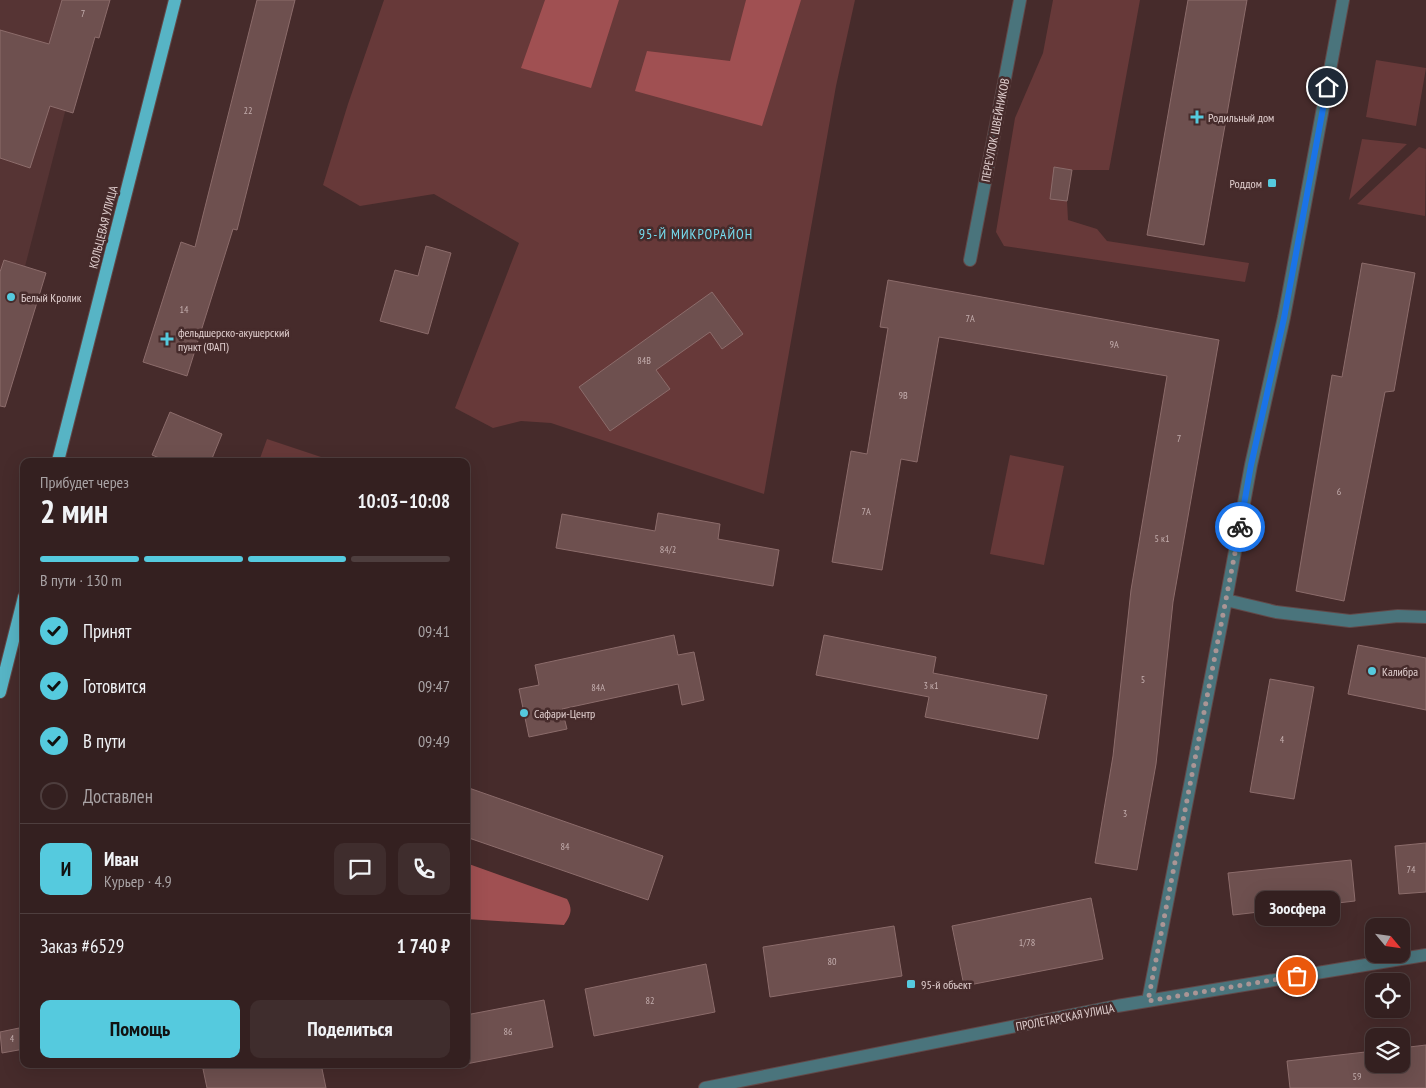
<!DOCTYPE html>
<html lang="ru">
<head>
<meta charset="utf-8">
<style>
  :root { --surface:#342020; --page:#3f2d2d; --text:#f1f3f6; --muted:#a9a3a5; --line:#4e3e3e; --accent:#55cade }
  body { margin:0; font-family:"PT Sans Narrow",sans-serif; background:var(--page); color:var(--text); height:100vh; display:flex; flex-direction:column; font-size:19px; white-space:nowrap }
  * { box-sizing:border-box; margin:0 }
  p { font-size:16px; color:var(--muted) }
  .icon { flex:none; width:28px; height:28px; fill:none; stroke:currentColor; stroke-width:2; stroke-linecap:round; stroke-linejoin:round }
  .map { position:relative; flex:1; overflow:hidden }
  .sheet { position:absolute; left:20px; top:458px; width:450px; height:610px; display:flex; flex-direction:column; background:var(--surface); border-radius:10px; box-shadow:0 5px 20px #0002,0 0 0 1px var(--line) }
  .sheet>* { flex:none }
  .needle { width:32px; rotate:119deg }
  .tools { position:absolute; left:1365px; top:918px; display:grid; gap:10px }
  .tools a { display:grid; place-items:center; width:45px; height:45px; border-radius:10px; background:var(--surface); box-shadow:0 5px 20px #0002,0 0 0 1px var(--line); font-size:25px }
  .pin { position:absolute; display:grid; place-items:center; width:42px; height:42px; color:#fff; margin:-21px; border:2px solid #fff; border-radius:50%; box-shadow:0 1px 5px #0007 }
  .courier { position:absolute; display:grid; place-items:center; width:50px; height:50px; margin:-25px; border:4px solid #1a73e8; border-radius:50%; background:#fff; color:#222; box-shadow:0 1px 6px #0007 }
  .bubble { position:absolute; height:35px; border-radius:10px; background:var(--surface); box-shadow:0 5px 20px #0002,0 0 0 1px var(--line); font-size:16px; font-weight:800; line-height:35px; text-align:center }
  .overview em { font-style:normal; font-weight:800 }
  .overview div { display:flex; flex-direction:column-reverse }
  .overview { display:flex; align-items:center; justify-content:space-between; height:85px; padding:0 20px }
  h1 { font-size:32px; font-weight:800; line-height:38px }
  .bar { display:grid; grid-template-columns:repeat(4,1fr); gap:8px 5px; align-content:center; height:60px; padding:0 20px }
  .bar i { height:6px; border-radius:4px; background:var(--line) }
  .bar .active { background:var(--accent) }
  .bar p { grid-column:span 4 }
  .line { display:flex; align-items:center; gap:12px; padding:0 20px; border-top:1px solid var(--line) }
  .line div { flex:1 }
  .round { display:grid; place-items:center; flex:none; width:52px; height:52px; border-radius:10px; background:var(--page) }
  ol { padding:0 20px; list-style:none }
  li { display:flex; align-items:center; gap:15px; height:55px }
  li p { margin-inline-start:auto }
  li .icon { padding:5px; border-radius:50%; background:var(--accent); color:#111; stroke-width:4 }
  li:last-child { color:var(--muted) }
  li i { width:28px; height:28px; border:2px solid var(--line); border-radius:50% }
  .primary-button { display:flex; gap:10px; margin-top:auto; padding:10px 20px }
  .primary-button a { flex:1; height:58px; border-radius:10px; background:var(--accent); color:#111; font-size:20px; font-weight:800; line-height:58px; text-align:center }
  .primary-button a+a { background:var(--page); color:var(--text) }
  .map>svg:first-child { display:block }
  .built { fill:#563434 }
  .green { fill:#673939 }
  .forest { fill:#a05052 }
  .building { fill:#6e504f; stroke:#8c6c6b }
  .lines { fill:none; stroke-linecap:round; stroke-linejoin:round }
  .minor-casing { stroke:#624848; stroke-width:14 }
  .major-casing { stroke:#624848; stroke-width:14 }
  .minor { stroke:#4a747c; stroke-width:12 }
  .major { stroke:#57b4c5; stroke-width:12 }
  .done { stroke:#aa9595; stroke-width:5; stroke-dasharray:0 9 }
  .route { stroke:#1a73e8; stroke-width:6 }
  .poi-dot { fill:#55cade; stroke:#462b2b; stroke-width:2 }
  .labels { text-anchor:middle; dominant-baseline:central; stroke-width:5; stroke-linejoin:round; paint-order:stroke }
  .number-label { font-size:10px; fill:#c4aeae }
  .poi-label { font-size:12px; fill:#e0cece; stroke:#462b2b; text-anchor:start }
  .street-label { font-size:12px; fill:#e0cece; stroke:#462b2b }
  .neighbourhood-label { font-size:14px; letter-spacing:1px; fill:#76def1; stroke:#462b2b }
</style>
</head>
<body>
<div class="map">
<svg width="1426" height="1088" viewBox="0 0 1426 1088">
  <rect width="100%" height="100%" fill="#462b2b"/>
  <!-- built -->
  <path class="built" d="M0,0H94L0,363Z"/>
  <!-- green -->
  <path class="green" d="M384,0H855L836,86L764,494L551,423L521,421L493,428L455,408L519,243L434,194L360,206L323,185L348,104Z
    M1053,0H1140L1109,170H1072L1055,167L1050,199L1067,201L1068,220L1097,229L1107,241L1249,263L1245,282L1004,246L996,232L1015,118L1043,53Z
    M1376,60L1426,68L1416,126L1366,117Z
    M1362,139L1407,144L1349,200Z
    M1419,147L1426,149L1425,216L1357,204Z
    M267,439L333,461H259Z
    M1010,455L1064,466L1044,565L990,554Z"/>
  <!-- forest -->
  <path class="forest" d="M545,0H619L591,88L521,68Z
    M746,0H801L762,126L635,91L647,51L730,61Z
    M466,863L567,899C573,909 571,915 564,925L466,919Z"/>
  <!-- building -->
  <path class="building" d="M62,0H110L99,38L95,37L73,113L50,106L30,168L0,158V30L49,44Z
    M257,0H295L237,230L233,229L187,376L143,362L181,242L195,247Z
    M1188,0H1247L1204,245L1147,235Z
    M1054,167L1072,170L1067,201L1050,199Z
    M426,246L451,253L428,334L380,321L395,270L418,276Z
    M4,260L46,273L5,407L0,406V272Z
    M1362,263L1415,273L1394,391L1385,392L1344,601L1296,591L1332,375L1342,377Z
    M888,280L1219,340L1173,602L1156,764L1137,870L1095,863L1113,756L1131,590L1167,376L939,337L917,462L901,459L882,570L832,562L851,451L867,454L888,328L880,327Z
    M712,292L743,334L722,349L710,332L656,370L670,389L610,431L579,387Z
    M170,412L222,434L211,461H167L152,455Z
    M658,513L720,524L718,539L779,550L773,586L556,548L562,514L655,531Z
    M674,635L678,655L694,652L704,700L682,705L678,684L562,709L567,729L529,737L519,689L539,685L535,665Z
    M824,635L936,657L933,673L1047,695L1038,739L925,717L929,697L816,675Z
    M1358,645L1426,658V710L1348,694Z
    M1270,679L1314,687L1294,799L1250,792Z
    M466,787L663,856L648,900L466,837Z
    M1426,843V892L1399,894L1395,846Z
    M1351,860L1355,901L1233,915L1228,873Z
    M1091,898L1103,959L964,986L952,926Z
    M894,926L902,976L770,997L763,947Z
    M706,964L715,1012L594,1036L585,989Z
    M544,1000L553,1047L466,1064V1015Z
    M24,1027V1049L2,1053L0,1032Z
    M1426,1045V1088H1290L1287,1061L1374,1051V1064H1401V1048Z
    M226,1064H321L326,1088H207L203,1069Z"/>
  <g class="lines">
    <!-- minor casing -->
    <g class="minor-casing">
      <path id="minor" d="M970,260L1020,0
        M1226,600L1276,612L1350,621L1398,616L1426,617
        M1148,1001L1226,600L1251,465L1284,317L1343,0
        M705,1088L1117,1006L1426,955"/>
    </g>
    <!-- major casing -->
    <g class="major-casing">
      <path id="major" d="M58,461L175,0
        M0,692L24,597"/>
    </g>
    <!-- minor -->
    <use href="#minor" class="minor"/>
    <!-- major -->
    <use href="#major" class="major"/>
  </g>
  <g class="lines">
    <!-- done -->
    <path class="done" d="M1240,527L1148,1001L1297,976"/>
    <!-- route -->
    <path class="route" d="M1240,527L1251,465L1284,318L1327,87"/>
  </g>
  <!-- markers -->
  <g class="poi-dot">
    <path d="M1194.5 109.5h5v5h5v5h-5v5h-5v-5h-5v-5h5z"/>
    <rect x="1267" y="178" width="10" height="10" rx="2.5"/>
    <circle cx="11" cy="297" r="5"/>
    <path d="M164.5 331.5h5v5h5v5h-5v5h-5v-5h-5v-5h5z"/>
    <circle cx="1372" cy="671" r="5"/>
    <circle cx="524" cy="713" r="5"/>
    <rect x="906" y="979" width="10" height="10" rx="2.5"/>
  </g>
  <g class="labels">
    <!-- number labels -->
    <g class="number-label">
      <text x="83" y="13">7</text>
      <text x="248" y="110">22</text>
      <text x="184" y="309">14</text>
      <text x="970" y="318">7А</text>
      <text x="1114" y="344">9А</text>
      <text x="644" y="360">84В</text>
      <text x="903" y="395">9В</text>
      <text x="1179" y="438">7</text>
      <text x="1339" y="491">6</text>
      <text x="866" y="511">7А</text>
      <text x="1162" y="538">5 к1</text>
      <text x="668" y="549">84/2</text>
      <text x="1143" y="679">5</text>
      <text x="931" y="685">3 к1</text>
      <text x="598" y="687">84А</text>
      <text x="1282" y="739">4</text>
      <text x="1125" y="813">3</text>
      <text x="565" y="846">84</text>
      <text x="1411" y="869">74</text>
      <text x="1027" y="942">1/78</text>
      <text x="832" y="961">80</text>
      <text x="650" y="1000">82</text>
      <text x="508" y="1031">86</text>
      <text x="12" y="1038">4</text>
      <text x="1357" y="1076">59</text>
    </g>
    <!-- poi labels -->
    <g class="poi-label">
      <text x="1208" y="117">Родильный дом</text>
      <text x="1262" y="183" text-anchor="end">Роддом</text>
      <text x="21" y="297">Белый Кролик</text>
      <text x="178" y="332">фельдшерско-акушерский<tspan x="178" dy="14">пункт (ФАП)</tspan></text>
      <text x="1382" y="671">Калибра</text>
      <text x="534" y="713">Сафари-Центр</text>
      <text x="921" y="984">95-й объект</text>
    </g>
    <!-- street labels -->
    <g class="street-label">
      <text transform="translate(995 130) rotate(-79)">ПЕРЕУЛОК ШВЕЙНИКОВ</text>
      <text transform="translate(103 227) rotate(-76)">КОЛЬЦЕВАЯ УЛИЦА</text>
      <text transform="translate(1065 1017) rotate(-11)">ПРОЛЕТАРСКАЯ УЛИЦА</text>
    </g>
    <!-- neighbourhood labels -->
    <g class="neighbourhood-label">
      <text x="696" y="234">95-Й МИКРОРАЙОН</text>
    </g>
  </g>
</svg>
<div class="tools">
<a><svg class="needle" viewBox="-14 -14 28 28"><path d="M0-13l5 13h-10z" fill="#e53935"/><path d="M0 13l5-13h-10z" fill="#a9a3a5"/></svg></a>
<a><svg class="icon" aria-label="locate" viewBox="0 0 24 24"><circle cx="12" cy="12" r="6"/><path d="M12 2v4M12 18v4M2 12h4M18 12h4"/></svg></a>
<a><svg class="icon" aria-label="layers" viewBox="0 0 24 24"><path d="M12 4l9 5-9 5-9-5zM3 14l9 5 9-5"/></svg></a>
</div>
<div class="pin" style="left:1297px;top:976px;background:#ea580c"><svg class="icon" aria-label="bag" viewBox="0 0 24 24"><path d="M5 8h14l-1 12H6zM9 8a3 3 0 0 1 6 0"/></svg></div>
<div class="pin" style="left:1327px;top:87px;background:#1f2937"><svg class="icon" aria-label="home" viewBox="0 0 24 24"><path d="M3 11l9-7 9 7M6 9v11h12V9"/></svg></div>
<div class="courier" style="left:1240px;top:527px"><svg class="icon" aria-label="bike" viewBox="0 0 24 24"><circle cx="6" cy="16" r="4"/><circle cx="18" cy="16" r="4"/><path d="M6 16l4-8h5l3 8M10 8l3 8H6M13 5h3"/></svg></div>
<div class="bubble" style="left:1255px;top:891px;width:85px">Зоосфера</div>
<section class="sheet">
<div class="overview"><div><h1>2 мин</h1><p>Прибудет через</p></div><em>10:03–10:08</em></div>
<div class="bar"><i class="active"></i><i class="active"></i><i class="active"></i><i></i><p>В пути · 130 m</p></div>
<ol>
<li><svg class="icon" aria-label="check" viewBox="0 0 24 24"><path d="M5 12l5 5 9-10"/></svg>Принят<p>09:41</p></li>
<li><svg class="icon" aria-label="check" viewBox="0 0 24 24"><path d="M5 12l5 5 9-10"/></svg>Готовится<p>09:47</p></li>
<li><svg class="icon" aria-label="check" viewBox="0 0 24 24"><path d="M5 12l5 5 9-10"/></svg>В пути<p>09:49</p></li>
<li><i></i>Доставлен</li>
</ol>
<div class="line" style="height:90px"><b class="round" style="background:var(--accent);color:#111">И</b><div><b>Иван</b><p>Курьер · 4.9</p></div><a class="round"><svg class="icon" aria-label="chat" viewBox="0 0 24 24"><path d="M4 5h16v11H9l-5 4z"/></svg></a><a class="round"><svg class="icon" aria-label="phone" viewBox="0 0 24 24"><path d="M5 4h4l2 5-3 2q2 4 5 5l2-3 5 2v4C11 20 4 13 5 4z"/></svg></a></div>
<div class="line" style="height:65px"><div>Заказ #6529</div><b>1 740 ₽</b></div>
<div class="primary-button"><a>Помощь</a><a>Поделиться</a></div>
</section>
</div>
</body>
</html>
